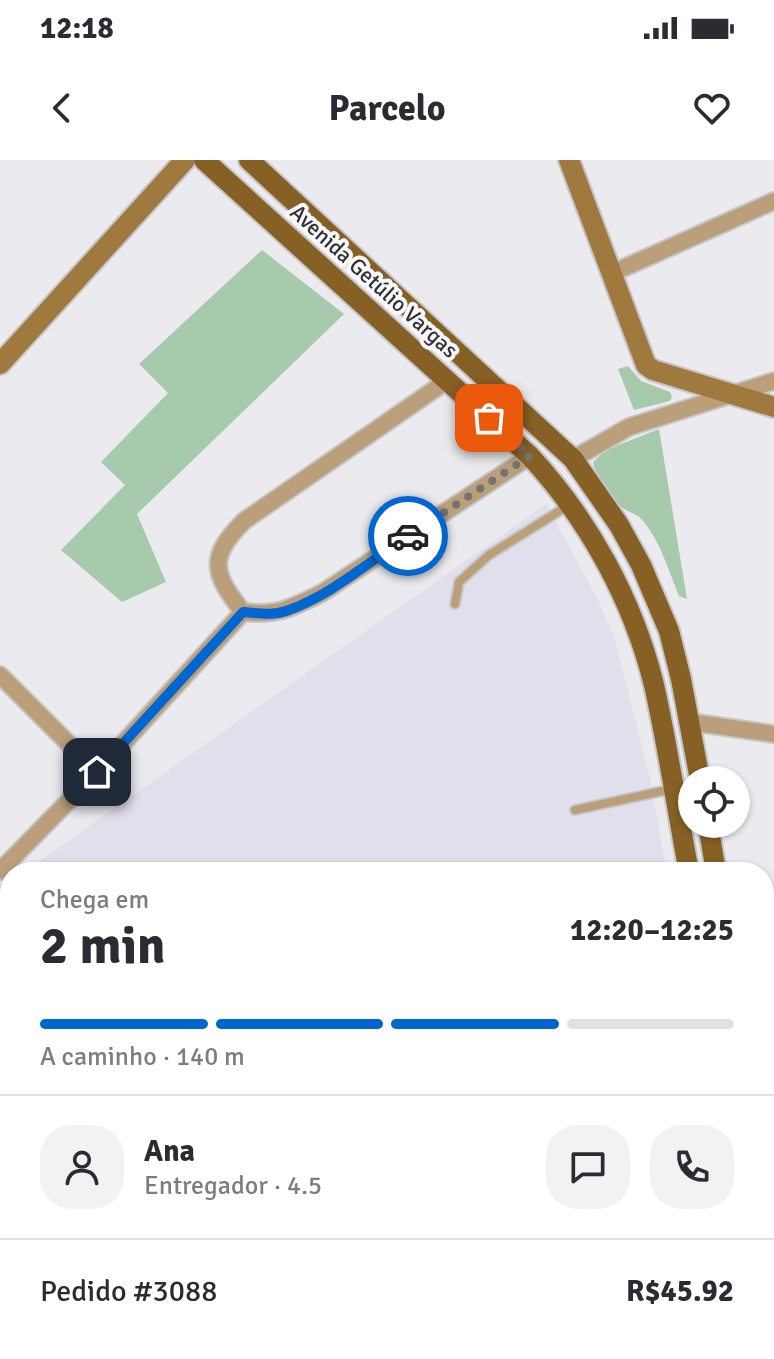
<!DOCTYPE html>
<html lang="pt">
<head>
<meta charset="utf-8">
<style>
  :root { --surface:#fff; --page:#f2f2f3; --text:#2b2b33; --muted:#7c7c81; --line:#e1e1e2; --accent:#0166cf }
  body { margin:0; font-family:Signika,sans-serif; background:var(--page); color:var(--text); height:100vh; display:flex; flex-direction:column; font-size:30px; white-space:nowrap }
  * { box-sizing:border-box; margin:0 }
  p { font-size:26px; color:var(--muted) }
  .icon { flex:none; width:44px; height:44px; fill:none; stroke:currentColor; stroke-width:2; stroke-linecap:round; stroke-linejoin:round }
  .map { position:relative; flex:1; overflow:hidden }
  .details { position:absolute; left:0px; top:702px; width:774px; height:498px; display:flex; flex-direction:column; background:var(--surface); border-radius:32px 32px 0 0; box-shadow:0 2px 6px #0004 }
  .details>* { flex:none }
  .controls { position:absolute; left:678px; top:606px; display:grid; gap:16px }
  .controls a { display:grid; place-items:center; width:72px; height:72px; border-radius:50%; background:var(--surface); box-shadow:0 2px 6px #0004; font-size:40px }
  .pin { position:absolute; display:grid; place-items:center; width:68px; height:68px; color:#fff; margin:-34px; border-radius:16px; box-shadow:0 4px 12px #0006 }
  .courier { position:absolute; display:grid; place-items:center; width:80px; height:80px; margin:-40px; border:6px solid #0166cf; border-radius:50%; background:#fff; color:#222; box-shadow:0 2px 10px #0007 }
  .overview em { font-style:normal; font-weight:700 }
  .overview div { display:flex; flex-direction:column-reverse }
  .overview { display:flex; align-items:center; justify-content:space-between; height:136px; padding:0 40px }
  h1 { font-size:52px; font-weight:700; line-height:60px }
  .bar { display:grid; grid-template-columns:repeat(4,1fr); gap:12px 8px; align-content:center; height:96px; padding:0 40px }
  .bar i { height:10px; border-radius:6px; background:var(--line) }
  .bar .selected { background:var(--accent) }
  .bar p { grid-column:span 4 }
  .line { display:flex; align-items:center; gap:20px; padding:0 40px; border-top:2px solid var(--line) }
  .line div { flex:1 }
  .round { display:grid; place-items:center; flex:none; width:84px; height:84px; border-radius:32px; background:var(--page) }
  .status { display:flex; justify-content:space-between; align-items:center; height:56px; padding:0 40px; background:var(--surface); direction:ltr }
  .status svg { height:22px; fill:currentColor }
  header { display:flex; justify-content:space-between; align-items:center; height:104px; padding:0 40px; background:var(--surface); font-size:36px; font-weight:700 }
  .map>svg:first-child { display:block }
  .built { fill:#e0dfeb }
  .green { fill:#a7c9ac }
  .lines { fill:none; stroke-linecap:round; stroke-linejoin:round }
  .lane-casing { stroke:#c6c6c9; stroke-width:12 }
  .street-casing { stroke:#c6c6c9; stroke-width:20 }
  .secondary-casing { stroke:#c6c6c9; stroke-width:24 }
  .primary-casing { stroke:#c6c6c9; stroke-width:24 }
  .lane { stroke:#ba9f7a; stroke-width:8 }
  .street { stroke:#ba9f7a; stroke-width:16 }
  .secondary { stroke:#a0793f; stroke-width:20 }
  .primary { stroke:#866024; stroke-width:20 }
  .done { stroke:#737375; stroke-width:8; stroke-dasharray:0 14.4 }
  .route { stroke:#0166cf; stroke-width:10 }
  .labels { text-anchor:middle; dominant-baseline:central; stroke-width:8; stroke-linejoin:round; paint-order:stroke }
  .street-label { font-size:22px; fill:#323233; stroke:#f8f8fc }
</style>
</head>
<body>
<div class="status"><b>12:18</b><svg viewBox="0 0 49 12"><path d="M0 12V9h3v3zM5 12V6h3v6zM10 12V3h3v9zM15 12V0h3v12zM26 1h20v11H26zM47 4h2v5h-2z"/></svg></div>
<header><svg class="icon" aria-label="back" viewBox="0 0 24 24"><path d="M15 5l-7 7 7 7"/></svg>Parcelo<svg class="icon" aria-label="heart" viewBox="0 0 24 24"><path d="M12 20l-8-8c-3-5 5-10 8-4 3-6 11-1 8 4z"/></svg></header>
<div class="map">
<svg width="774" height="1199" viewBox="0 0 774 1199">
  <rect width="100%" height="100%" fill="#ebebef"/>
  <!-- built -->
  <path class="built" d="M546,344L597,438L615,480L649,614L667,712H24Z
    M10,798V1141L0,1143V801Z"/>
  <!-- green -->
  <path class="green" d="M262,90L344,154L137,354L166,422L122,442L61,390L125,325L101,302L168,233L139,204Z
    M628,206L641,221L670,232L672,237L670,241L634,250L618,209Z
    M659,269L687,439L679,436C669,412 661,383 644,362C639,355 631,353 624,349C610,341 596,317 593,302L606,290Z
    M0,848L10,850V906L0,951Z"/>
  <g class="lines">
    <!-- lane casing -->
    <g class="lane-casing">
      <path id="lane" d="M455,444L459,422L489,395L569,345
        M575,650L672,629
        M0,1101L10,1098"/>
    </g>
    <!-- street casing -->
    <g class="street-casing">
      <path id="street" d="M610,114L774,41
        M573,299L629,267L774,221
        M243,452C212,413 208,397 244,361L448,220
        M243,452C277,456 292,448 322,433L530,296
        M0,515L97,612
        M690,562L774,574
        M0,711L97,612L243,452
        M764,808L774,810
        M764,1003L774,1006
        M0,1167L10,1166
        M764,1179L774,1183
        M137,1190L138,1199"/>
    </g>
    <!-- secondary casing -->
    <g class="secondary-casing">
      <path id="secondary" d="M569,0L646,205L653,210L774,247
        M0,204L185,0"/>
    </g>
    <!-- primary casing -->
    <g class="primary-casing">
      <path id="primary" d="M204,0L530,296C589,360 633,440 654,525C668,587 677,650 689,712
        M249,0L573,299L619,365L641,405L669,471L681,519L700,620
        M708,664L716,712
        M698,1199L701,1190
        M727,1199L730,1190"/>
    </g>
    <!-- lane -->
    <use href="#lane" class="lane"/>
    <!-- street -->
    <use href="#street" class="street"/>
    <!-- secondary -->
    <use href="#secondary" class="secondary"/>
    <!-- primary -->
    <use href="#primary" class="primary"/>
  </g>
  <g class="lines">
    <!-- done -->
    <path class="done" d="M408,376L530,296L489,258"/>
    <!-- route -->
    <path class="route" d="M97,612L243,452C257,453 272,456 286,451C330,436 370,401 408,376"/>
  </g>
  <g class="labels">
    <!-- street labels -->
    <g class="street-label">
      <text transform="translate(374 121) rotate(42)">Avenida Getúlio Vargas</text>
    </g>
  </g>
</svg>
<div class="controls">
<a><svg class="icon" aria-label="locate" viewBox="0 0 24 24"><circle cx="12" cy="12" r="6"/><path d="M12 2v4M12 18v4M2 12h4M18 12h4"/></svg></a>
</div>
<div class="pin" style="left:489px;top:258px;background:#ea580c"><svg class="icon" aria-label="bag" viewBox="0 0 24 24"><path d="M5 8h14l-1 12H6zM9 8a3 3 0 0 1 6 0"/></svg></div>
<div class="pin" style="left:97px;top:612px;background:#1f2937"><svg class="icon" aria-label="home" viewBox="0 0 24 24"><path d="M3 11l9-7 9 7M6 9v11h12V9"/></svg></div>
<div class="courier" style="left:408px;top:376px"><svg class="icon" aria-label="car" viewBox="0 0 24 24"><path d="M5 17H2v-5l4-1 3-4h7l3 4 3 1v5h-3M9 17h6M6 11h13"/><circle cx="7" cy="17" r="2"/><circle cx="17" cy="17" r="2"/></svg></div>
<section class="details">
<div class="overview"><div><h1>2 min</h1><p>Chega em</p></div><em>12:20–12:25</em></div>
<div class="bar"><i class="selected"></i><i class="selected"></i><i class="selected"></i><i></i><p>A caminho · 140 m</p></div>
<div class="line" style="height:144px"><a class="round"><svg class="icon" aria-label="person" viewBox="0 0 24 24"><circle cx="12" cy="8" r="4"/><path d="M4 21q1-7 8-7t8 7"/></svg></a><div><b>Ana</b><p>Entregador · 4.5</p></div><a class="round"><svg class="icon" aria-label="chat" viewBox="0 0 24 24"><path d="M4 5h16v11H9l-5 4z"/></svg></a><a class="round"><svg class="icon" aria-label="phone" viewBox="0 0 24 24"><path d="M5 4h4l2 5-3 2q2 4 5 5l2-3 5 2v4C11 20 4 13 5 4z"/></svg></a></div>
<div class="line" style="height:104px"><div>Pedido #3088</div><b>R$45.92</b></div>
</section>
</div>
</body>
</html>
